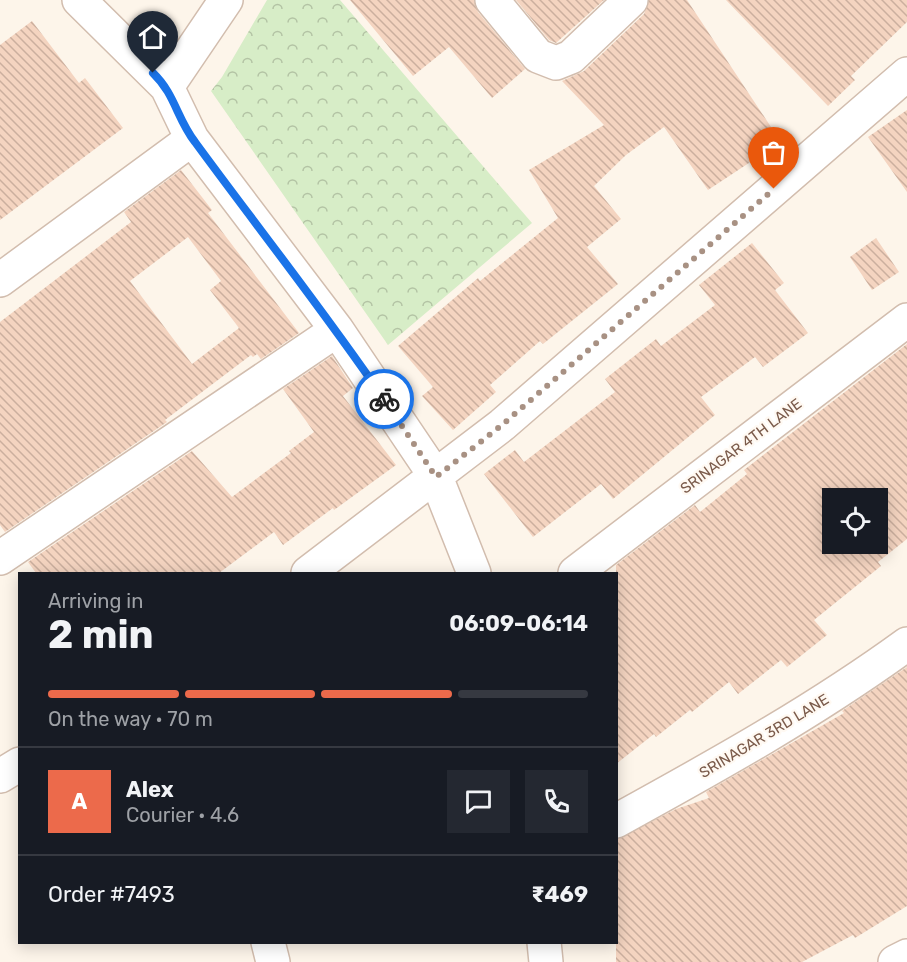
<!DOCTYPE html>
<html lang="en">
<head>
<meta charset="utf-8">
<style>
  :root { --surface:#171b24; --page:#242831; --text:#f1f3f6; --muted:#9ea1a6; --line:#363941; --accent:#ec6a4b }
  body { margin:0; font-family:Rubik,sans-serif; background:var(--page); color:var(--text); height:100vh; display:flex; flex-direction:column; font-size:22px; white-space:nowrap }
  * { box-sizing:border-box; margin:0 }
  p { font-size:20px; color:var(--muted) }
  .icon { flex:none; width:33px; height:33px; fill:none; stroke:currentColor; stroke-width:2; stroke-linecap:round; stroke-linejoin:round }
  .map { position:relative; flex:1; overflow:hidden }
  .panel { position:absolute; left:18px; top:572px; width:600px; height:372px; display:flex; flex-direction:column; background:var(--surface); border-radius:0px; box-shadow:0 3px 15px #0003 }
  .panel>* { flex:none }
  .tools { position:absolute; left:822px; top:488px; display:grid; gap:12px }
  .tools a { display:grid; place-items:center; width:66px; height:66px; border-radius:0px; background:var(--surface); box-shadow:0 3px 15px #0003; font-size:30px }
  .pin { position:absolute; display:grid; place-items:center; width:51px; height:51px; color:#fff; margin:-62px -26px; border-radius:50% 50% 50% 0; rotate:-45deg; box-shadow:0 0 6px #0007 }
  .pin .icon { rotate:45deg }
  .courier { position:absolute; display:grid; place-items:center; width:60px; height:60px; margin:-30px; border:4px solid #1a73e8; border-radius:50%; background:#fff; color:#222; box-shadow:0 2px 8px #0007 }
  .headline em { font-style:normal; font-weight:700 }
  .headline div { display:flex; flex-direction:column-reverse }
  .headline { display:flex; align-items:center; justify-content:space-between; height:102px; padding:0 30px }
  h1 { font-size:39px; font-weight:700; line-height:45px }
  .bar { display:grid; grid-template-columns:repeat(4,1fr); gap:9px 6px; align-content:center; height:72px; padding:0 30px }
  .bar i { height:8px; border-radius:4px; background:var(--line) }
  .bar .active { background:var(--accent) }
  .bar p { grid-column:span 4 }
  .line { display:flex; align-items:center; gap:15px; padding:0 30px; border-top:2px solid var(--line) }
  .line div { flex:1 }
  .round { display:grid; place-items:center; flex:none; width:63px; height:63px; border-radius:0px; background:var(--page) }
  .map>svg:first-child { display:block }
  .forest { fill:url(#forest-crowns) }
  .building { fill:url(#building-back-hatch); fill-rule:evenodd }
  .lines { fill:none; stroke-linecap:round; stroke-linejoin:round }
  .minor-casing { stroke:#d2bdae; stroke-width:36 }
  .minor { stroke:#fff; stroke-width:33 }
  .done { stroke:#a89183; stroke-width:6; stroke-dasharray:0 10.8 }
  .route { stroke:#1a73e8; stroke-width:8 }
  .labels { text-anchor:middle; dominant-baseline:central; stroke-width:4.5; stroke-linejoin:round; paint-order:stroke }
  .street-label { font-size:15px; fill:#7b5b4b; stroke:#fff9f2 }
</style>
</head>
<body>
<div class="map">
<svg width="907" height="962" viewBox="0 0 907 962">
  <defs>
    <pattern id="forest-crowns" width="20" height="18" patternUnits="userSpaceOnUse" patternTransform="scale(1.5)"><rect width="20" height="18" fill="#d7edc7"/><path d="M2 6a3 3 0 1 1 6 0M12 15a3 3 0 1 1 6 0" fill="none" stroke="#b3c3a4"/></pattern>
    <pattern id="building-back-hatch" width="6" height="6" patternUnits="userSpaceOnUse" patternTransform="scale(1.5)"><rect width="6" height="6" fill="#f4d4c0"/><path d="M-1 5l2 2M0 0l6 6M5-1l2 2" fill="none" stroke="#cbaf9e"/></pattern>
  </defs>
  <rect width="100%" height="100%" fill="#fdf5ea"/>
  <!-- forest -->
  <path class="forest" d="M267,0H340L532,223L388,345L211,91L222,77Z"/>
  <!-- building -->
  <path class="building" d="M350,0H474L478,12L525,69L492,98L449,47L413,76Z
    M516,0H604L556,43L549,40Z
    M649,0H687L773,130L749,145L758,157L708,190L664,127L626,155L594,186L621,219L587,247L618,284L543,344L540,341L490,385L496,392L453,430L422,396L433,387L398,346L478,278L480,281L558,218L529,170L604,125L562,81L584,71L644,14Z
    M726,0H907V22L851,76L855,80L828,106Z
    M32,21L79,83L85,78L123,128L0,220V45Z
    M907,110V192L868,137Z
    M181,170L212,210L208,213L299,333L261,359L257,354L253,357L251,355L165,420L167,422L5,532L0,525V322L131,222L124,212ZM188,237L221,281L210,290L239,328L192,364L130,281Z
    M876,238L899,272L872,290L850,257Z
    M752,243L784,283L775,290L808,333L763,367L755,357L701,397L715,415L613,499L601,484L533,537L484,474L515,450L524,462L615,392L605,379L656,339L661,346L715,305L699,285Z
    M907,344V539L878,562L881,566L814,620L827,635L787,667L781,660L738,694L729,682L692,712L690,710L656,737L654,734L616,764V565L695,505L700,512L747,474L744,470ZM832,498H878V543H832Z
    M332,356L353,388L343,396L396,465L334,510L333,508L283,545L274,532L219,573H36L28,562L192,451L232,497L291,453L289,451L314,432L283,389Z
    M907,667V906L855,938L853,935L802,962H616V840L676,809L709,798L706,792L844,713L842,711Z"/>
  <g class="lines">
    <!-- minor casing -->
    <g class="minor-casing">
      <path id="minor" d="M79,0L167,87L192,139L337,330L436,477L474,573
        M492,0L538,56L556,63L571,57L631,0
        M167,87L226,0
        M0,280L192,139
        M0,558L337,330
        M308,573L502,425L907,74
        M575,573L907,320
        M0,776L20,764
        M616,821C716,766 815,711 907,644
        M268,942L273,962
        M544,942L546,962
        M895,962L907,956"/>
    </g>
    <!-- minor -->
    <use href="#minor" class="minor"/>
  </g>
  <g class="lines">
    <!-- done -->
    <path class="done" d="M384,399L436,477L502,425L774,189"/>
    <!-- route -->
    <path class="route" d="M153,73C175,94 177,119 195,142C258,228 324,311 384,399"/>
  </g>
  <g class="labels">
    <!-- street labels -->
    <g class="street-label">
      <text transform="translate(741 446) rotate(-37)">SRINAGAR 4TH LANE</text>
      <text transform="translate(764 736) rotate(-31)">SRINAGAR 3RD LANE</text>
    </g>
  </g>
</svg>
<div class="tools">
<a><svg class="icon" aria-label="locate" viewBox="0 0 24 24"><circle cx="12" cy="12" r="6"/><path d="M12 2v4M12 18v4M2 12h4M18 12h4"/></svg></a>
</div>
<div class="pin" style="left:774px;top:189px;background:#ea580c"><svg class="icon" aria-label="bag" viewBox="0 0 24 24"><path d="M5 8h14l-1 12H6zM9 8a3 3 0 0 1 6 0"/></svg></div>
<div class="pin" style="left:153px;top:73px;background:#1f2937"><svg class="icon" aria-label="home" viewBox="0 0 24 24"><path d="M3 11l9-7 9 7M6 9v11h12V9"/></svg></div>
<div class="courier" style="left:384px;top:399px"><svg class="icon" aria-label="bike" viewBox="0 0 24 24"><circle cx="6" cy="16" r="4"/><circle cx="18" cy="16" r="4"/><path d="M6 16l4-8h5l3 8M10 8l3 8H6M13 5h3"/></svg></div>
<section class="panel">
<div class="headline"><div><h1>2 min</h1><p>Arriving in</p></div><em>06:09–06:14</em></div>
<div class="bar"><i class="active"></i><i class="active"></i><i class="active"></i><i></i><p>On the way · 70 m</p></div>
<div class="line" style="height:108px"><b class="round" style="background:var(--accent);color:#fff">A</b><div><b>Alex</b><p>Courier · 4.6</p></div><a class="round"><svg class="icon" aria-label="chat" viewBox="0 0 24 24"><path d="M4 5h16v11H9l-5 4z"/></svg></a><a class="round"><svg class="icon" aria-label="phone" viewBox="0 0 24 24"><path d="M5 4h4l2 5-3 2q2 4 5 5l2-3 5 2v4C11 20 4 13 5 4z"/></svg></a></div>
<div class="line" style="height:78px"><div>Order #7493</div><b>₹469</b></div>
</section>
</div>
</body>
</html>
